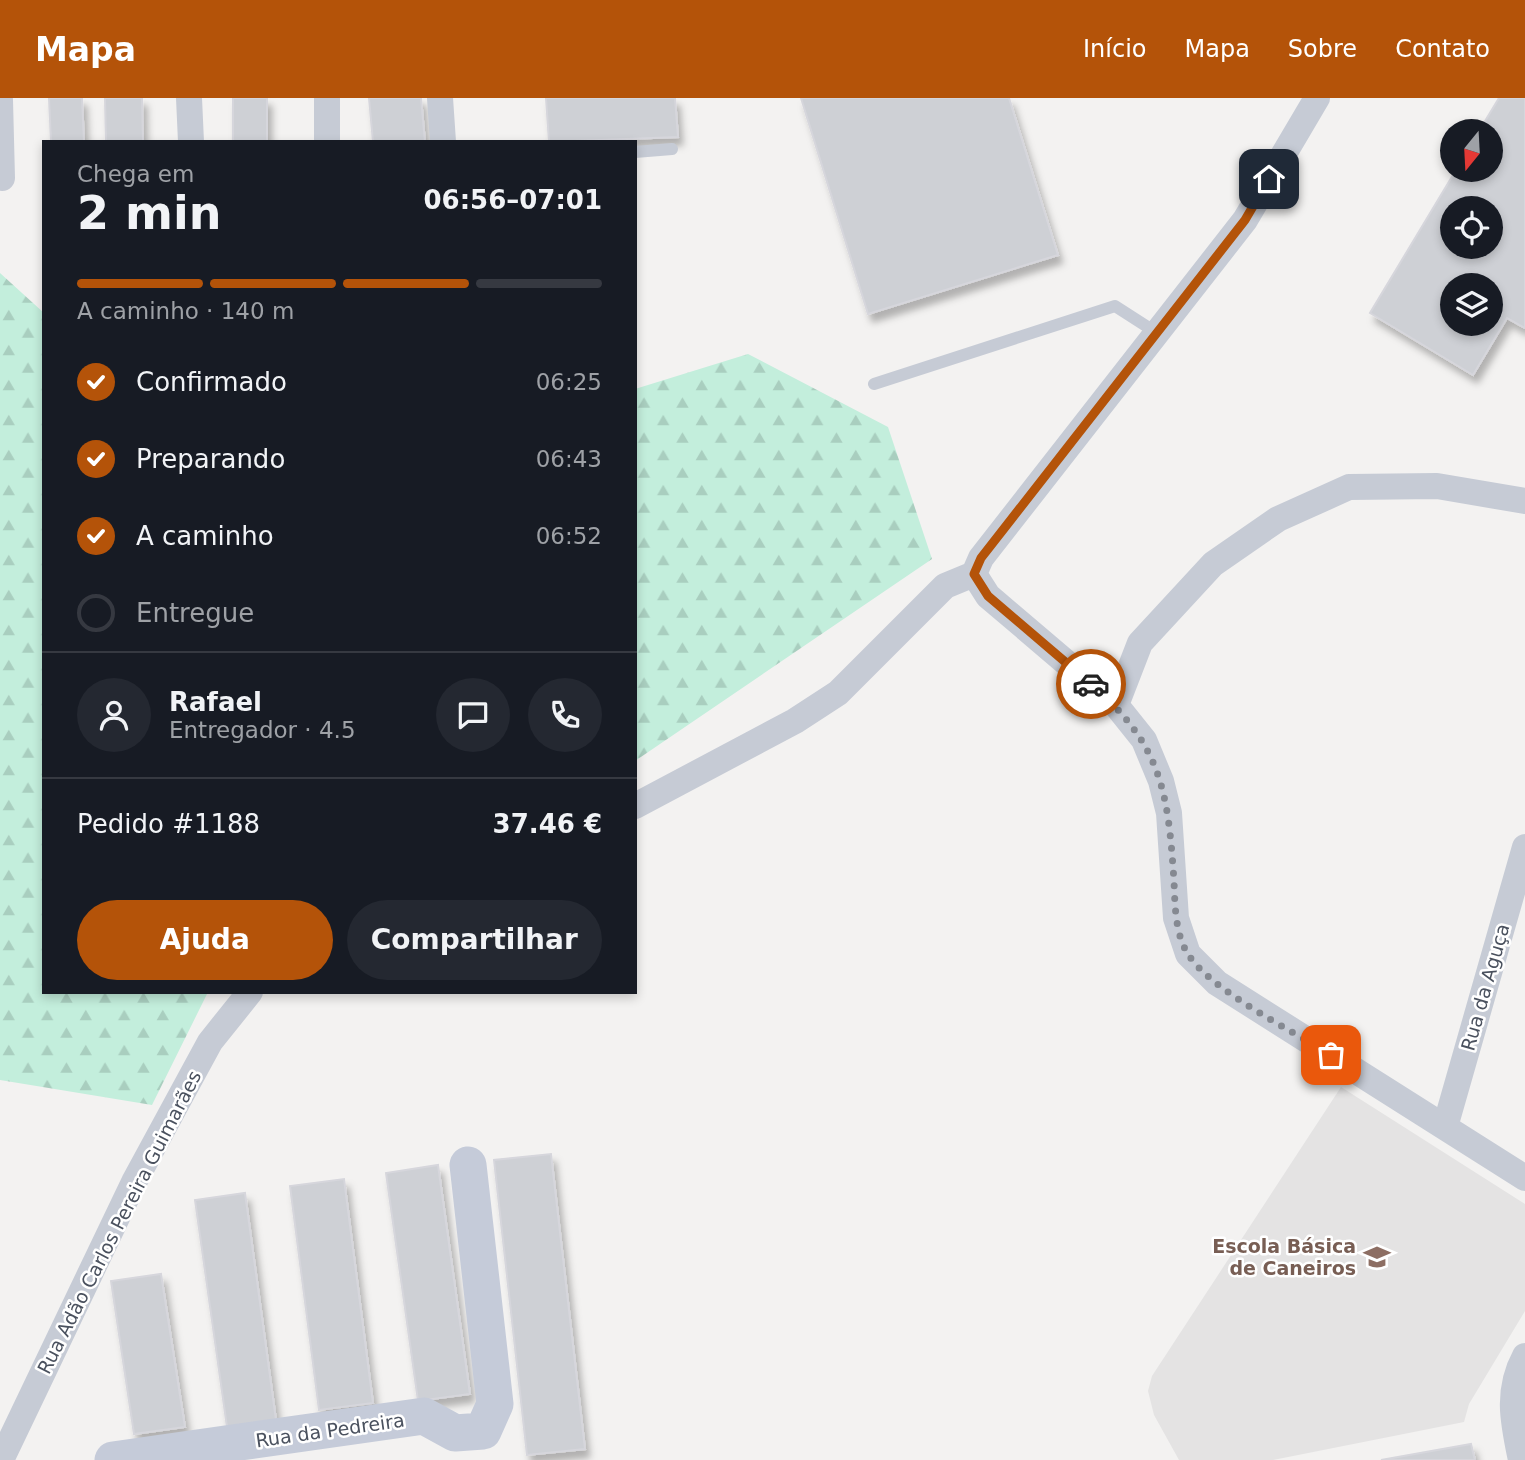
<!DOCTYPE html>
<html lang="pt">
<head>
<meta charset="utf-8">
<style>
  :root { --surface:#171b24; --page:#242831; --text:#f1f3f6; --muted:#9ea1a6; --line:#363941; --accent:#b45309 }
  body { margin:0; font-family:"DejaVu Sans",sans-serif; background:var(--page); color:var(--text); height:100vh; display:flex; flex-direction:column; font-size:26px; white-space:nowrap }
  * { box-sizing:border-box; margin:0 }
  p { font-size:23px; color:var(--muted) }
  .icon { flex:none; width:38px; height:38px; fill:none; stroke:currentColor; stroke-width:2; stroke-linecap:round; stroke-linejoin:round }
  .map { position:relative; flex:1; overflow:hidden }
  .details { position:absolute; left:42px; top:42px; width:595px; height:854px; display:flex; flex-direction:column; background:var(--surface); border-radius:0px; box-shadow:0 4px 10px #0003 }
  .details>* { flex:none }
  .needle { width:46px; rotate:198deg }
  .buttons { position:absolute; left:1440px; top:21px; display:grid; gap:14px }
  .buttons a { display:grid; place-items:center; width:63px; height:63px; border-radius:50%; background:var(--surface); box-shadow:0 4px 10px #0003; font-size:35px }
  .pin { position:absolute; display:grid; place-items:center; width:60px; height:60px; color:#fff; margin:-30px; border-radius:14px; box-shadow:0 4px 10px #0006 }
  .courier { position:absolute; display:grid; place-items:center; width:70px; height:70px; margin:-35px; border:5px solid #b45309; border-radius:50%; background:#fff; color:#222; box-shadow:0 2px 9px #0007 }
  .overview em { font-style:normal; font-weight:600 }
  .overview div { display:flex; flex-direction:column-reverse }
  .overview { display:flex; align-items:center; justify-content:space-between; height:119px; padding:0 35px }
  h1 { font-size:46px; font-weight:600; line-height:52px }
  .bar { display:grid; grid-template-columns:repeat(4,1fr); gap:10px 7px; align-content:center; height:84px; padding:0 35px }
  .bar i { height:9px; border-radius:5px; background:var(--line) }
  .bar .current { background:var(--accent) }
  .bar p { grid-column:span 4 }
  .line { display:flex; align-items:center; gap:18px; padding:0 35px; border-top:2px solid var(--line) }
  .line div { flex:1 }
  .round { display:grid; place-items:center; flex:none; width:74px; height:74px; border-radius:37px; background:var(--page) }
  ol { padding:0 35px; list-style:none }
  li { display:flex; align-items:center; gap:21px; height:77px }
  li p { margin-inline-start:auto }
  li .icon { padding:7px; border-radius:50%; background:var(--accent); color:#fff; stroke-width:4 }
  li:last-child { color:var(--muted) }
  li i { width:38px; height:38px; border:4px solid var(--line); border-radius:50% }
  .action { display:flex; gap:14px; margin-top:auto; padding:14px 35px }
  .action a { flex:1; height:80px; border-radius:42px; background:var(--accent); color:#fff; font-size:28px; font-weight:600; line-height:80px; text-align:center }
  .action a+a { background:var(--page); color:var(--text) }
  header { display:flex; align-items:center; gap:42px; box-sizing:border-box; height:98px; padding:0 35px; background:var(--accent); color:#fff }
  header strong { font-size:33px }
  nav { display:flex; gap:38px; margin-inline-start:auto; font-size:24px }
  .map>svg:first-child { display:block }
  .education { fill:#e4e3e3 }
  .forest { fill:url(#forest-firs) }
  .building { fill:#ced0d5; stroke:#d6d6dc; stroke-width:2; fill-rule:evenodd; filter:url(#shadow) }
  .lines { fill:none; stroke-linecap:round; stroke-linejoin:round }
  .lane { stroke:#c6cbd5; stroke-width:12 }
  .street { stroke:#c6cbd5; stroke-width:26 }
  .secondary { stroke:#c5cbd9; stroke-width:37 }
  .done { stroke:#858991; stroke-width:7; stroke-dasharray:0 12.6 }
  .route { stroke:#b45309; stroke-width:9 }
  .labels { text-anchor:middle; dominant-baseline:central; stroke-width:5; stroke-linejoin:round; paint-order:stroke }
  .street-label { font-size:19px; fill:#4a515e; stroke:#fff }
  .education-label { font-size:19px; font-weight:bold; fill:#785e54; stroke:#fff; text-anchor:end }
</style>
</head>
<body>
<header>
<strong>Mapa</strong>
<nav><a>Início</a><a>Mapa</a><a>Sobre</a><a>Contato</a></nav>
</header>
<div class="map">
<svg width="1525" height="1362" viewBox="0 0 1525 1362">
  <defs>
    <pattern id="forest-firs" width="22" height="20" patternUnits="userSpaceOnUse" patternTransform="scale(1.75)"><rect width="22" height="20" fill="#c3eedc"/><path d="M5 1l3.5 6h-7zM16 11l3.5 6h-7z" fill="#a9cebf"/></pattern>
    <filter id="shadow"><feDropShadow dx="4.5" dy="8" stdDeviation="3.5" flood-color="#0004"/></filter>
  </defs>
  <rect width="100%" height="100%" fill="#f3f2f1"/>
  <!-- education -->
  <path class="education" d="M1341,989L1525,1106V1213L1469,1306L1464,1324L1273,1362H1179L1154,1317L1148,1293L1152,1278Z"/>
  <!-- forest -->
  <path class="forest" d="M0,175L44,215V894H208L152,1007L0,982Z
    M748,256L888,329L932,461L635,663V291Z"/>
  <!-- building -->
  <path class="building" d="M49,0H82L84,44H51Z
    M105,0H142L143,44H106Z
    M233,0H267V44H233Z
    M369,0H421L425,44H373Z
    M546,0H675L678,39L549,44Z
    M801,0H1009L1058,157L868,216Z
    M1499,0H1525V230L1507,220L1473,277L1370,215L1456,72H1491V33H1479ZM1452,110H1491V149H1452ZM1452,187H1491V226H1452Z
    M551,1056L585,1351L527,1357L494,1062Z
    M438,1067L470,1296L418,1303L386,1075Z
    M344,1081L373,1305L319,1312L290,1088Z
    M245,1095L276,1322L227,1329L195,1102Z
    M161,1176L185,1329L134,1336L111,1183Z
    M1471,1346L1475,1362H1381Z"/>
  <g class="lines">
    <!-- lane -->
    <path class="lane" d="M635,54L672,51
      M874,286L1115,208L1157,235"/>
    <!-- street -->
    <path class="street" d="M189,0L191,44
      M327,0V44
      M440,0L443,44
      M0,2L2,80
      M974,476L988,498L1116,607L1144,642L1161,683L1169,715L1176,820L1188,856L1217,885L1525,1080
      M974,476L981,460L1245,122L1317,0
      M1116,607L1140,545L1213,466L1278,421L1349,389L1437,388L1525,403
      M635,708L795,623L838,595L945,488L974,476
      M1445,1029L1525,749
      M1,1362L134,1084L210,944L250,894
      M1521,1362C1513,1324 1506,1293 1525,1258"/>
    <!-- secondary -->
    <path class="secondary" d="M113,1362L424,1318L455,1335L483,1333L495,1306L468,1067"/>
  </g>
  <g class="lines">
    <!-- done -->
    <path class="done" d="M1091,586C1162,647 1168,694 1174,783C1175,807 1175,836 1188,856C1209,891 1294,934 1331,957"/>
    <!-- route -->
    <path class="route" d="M1091,586L988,498L974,476L981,460L1245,122L1269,81"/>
  </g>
  <!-- icons -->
  <defs>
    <g id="school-bare" transform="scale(2.1)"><path d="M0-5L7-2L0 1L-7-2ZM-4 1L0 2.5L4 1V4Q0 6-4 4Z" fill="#8d6e63" stroke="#fff" stroke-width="2.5" paint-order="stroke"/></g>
  </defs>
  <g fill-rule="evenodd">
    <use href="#school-bare" x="1377" y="1159"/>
  </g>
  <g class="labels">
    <!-- street labels -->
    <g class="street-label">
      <text transform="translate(1485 889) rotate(-74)">Rua da Aguça</text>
      <text transform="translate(119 1124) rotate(-63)">Rua Adão Carlos Pereira Guimarães</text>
      <text transform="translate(330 1332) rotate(-8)">Rua da Pedreira</text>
    </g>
    <!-- education labels -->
    <g class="education-label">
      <text x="1356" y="1148">Escola Básica<tspan x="1356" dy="22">de Caneiros</tspan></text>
    </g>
  </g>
</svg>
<div class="buttons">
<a><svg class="needle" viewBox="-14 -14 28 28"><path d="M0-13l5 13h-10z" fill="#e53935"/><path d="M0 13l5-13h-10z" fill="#9ea1a6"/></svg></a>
<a><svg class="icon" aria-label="locate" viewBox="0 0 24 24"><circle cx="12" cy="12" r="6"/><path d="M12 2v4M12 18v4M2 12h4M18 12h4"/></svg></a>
<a><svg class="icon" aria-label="layers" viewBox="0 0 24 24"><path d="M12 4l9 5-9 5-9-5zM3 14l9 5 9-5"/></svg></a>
</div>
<div class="pin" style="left:1331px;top:957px;background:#ea580c"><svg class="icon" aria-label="bag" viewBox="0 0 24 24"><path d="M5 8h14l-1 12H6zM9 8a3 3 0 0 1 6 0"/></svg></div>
<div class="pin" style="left:1269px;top:81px;background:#1f2937"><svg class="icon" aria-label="home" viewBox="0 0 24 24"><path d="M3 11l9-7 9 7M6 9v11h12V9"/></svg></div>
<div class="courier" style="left:1091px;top:586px"><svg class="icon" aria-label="car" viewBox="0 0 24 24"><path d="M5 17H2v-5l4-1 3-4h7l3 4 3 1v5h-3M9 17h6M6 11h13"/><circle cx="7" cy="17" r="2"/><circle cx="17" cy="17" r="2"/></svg></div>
<section class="details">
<div class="overview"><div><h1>2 min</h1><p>Chega em</p></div><em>06:56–07:01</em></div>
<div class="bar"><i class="current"></i><i class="current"></i><i class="current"></i><i></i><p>A caminho · 140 m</p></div>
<ol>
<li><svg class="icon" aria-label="check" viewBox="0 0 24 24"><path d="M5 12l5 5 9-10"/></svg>Confirmado<p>06:25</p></li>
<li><svg class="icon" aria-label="check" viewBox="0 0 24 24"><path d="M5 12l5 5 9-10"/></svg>Preparando<p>06:43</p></li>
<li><svg class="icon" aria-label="check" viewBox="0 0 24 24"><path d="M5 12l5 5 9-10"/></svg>A caminho<p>06:52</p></li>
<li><i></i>Entregue</li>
</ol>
<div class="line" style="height:126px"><a class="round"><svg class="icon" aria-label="person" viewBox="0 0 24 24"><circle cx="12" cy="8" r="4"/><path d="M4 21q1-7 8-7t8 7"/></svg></a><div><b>Rafael</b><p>Entregador · 4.5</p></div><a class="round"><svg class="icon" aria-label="chat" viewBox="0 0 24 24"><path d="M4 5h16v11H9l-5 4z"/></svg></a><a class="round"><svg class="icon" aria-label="phone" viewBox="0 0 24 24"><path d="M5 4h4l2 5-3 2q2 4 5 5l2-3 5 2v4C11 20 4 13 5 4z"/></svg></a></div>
<div class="line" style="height:91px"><div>Pedido #1188</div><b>37.46 €</b></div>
<div class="action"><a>Ajuda</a><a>Compartilhar</a></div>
</section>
</div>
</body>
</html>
